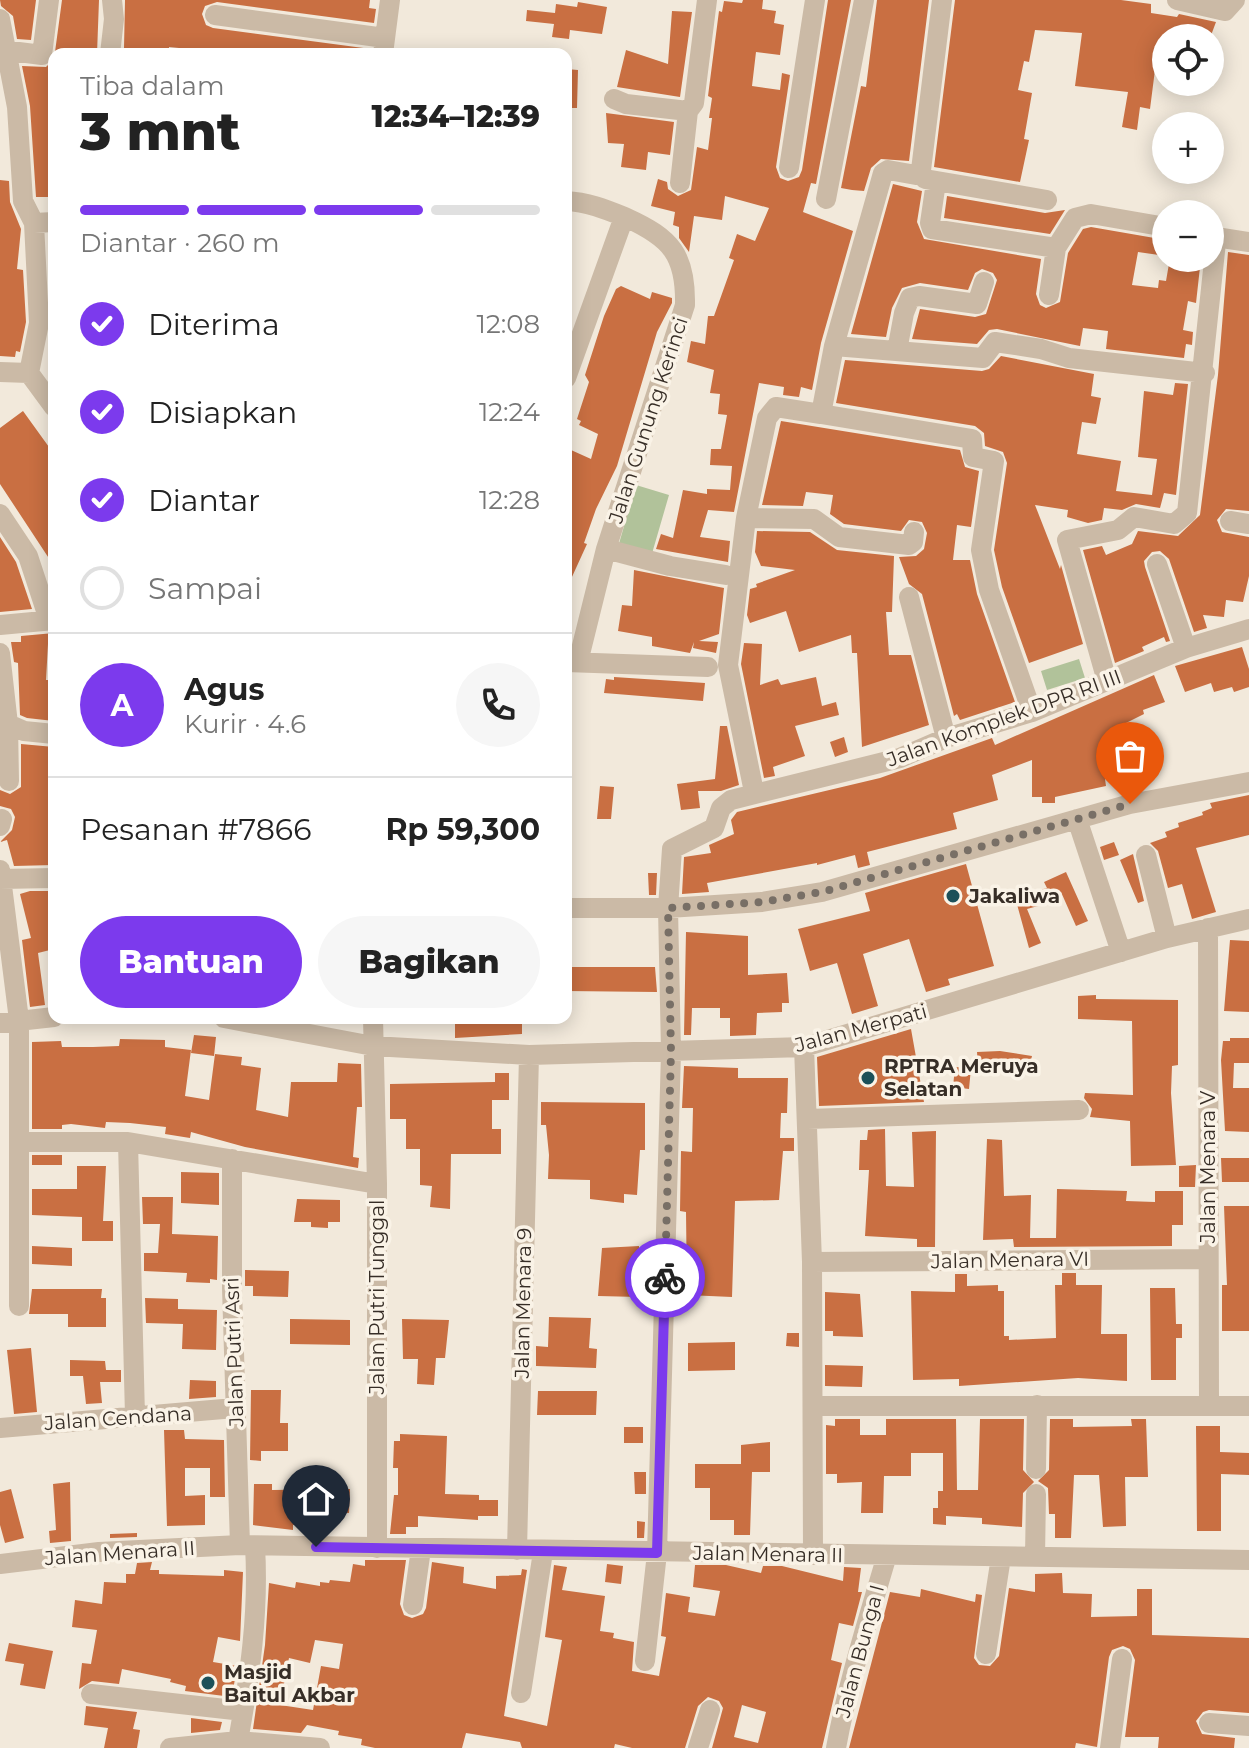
<!DOCTYPE html>
<html lang="id">
<head>
<meta charset="utf-8">
<style>
  :root { --surface:#fff; --page:#f6f6f6; --text:#222; --muted:#767676; --line:#e0e0e0; --accent:#7c3aed }
  body { margin:0; font-family:Montserrat,sans-serif; background:var(--page); color:var(--text); height:100vh; display:flex; flex-direction:column; font-size:30px; white-space:nowrap }
  * { box-sizing:border-box; margin:0 }
  p { font-size:26px; color:var(--muted) }
  .icon { flex:none; width:44px; height:44px; fill:none; stroke:currentColor; stroke-width:2; stroke-linecap:round; stroke-linejoin:round }
  .map { position:relative; flex:1; overflow:hidden }
  .sheet { position:absolute; left:48px; top:48px; width:524px; height:976px; display:flex; flex-direction:column; background:var(--surface); border-radius:16px; box-shadow:0 4px 20px #0003 }
  .sheet>* { flex:none }
  .controls { position:absolute; left:1152px; top:24px; display:grid; gap:16px }
  .controls a { display:grid; place-items:center; width:72px; height:72px; border-radius:50%; background:var(--surface); box-shadow:0 4px 20px #0003; font-size:40px }
  .pin { position:absolute; display:grid; place-items:center; width:68px; height:68px; color:#fff; margin:-82px -34px; border-radius:50% 50% 50% 0; rotate:-45deg; box-shadow:0 0 8px #0007 }
  .pin .icon { rotate:45deg }
  .courier { position:absolute; display:grid; place-items:center; width:80px; height:80px; margin:-40px; border:6px solid #7c3aed; border-radius:50%; background:#fff; color:#222; box-shadow:0 2px 10px #0007 }
  .overview em { font-style:normal; font-weight:800 }
  .overview div { display:flex; flex-direction:column-reverse }
  .overview { display:flex; align-items:center; justify-content:space-between; height:136px; padding:0 32px }
  h1 { font-size:52px; font-weight:800; line-height:60px }
  .bar { display:grid; grid-template-columns:repeat(4,1fr); gap:12px 8px; align-content:center; height:96px; padding:0 32px }
  .bar i { height:10px; border-radius:6px; background:var(--line) }
  .bar .current { background:var(--accent) }
  .bar p { grid-column:span 4 }
  .line { display:flex; align-items:center; gap:20px; padding:0 32px; border-top:2px solid var(--line) }
  .line div { flex:1 }
  .round { display:grid; place-items:center; flex:none; width:84px; height:84px; border-radius:42px; background:var(--page) }
  ol { padding:0 32px; list-style:none }
  li { display:flex; align-items:center; gap:24px; height:88px }
  li p { margin-inline-start:auto }
  li .icon { padding:8px; border-radius:50%; background:var(--accent); color:#fff; stroke-width:4 }
  li:last-child { color:var(--muted) }
  li i { width:44px; height:44px; border:4px solid var(--line); border-radius:50% }
  .button { display:flex; gap:16px; margin-top:auto; padding:16px 32px }
  .button a { flex:1; height:92px; border-radius:48px; background:var(--accent); color:#fff; font-size:32px; font-weight:800; line-height:92px; text-align:center }
  .button a+a { background:var(--page); color:var(--text) }
  .map>svg:first-child { display:block }
  .green { fill:#b1c29a }
  .building { fill:#c96f42; fill-rule:evenodd }
  .lines { fill:none; stroke-linecap:round; stroke-linejoin:round }
  .minor { stroke:#cbbaa6; stroke-width:20 }
  .done { stroke:#786f66; stroke-width:8; stroke-dasharray:0 14.4 }
  .route { stroke:#7c3aed; stroke-width:10 }
  .poi-dot { fill:#1c5059; stroke:#faf3e7; stroke-width:3 }
  .labels { text-anchor:middle; dominant-baseline:central; stroke-width:7; stroke-linejoin:round; paint-order:stroke }
  .street-label { font-size:20px; fill:#372e27; stroke:#faf3e7 }
  .poi-label { font-size:20px; font-weight:bold; fill:#372e27; stroke:#faf3e7; text-anchor:start }
</style>
</head>
<body>
<div class="map">
<svg width="1249" height="1748" viewBox="0 0 1249 1748">
  <rect width="100%" height="100%" fill="#f2e9db"/>
  <!-- green -->
  <path class="green" d="M636,485L669,495L651,557L618,547Z
    M1079,659L1085,678L1047,690L1041,671Z"/>
  <!-- building -->
  <path class="building" d="M0,0H36L31,40L17,39L13,16L1,6Z
    M62,0H99L97,54L55,52Z
    M125,0H370L369,8L376,9L374,23L217,2L205,6L202,14L206,25L213,28L371,49L370,54L310,50V54H199V50L169,47V51L124,48Z
    M743,0H763L762,9L776,11L774,23L784,25L780,55L756,52L752,86L780,90L782,73L790,75L776,167L780,178L788,181L799,177L802,170L828,0H851L816,184L811,183L803,212L853,231L821,343L812,390L801,387L799,397L783,395L784,387L759,383L734,512L708,510L700,537L730,541L728,562L656,549L661,534L673,538L683,490L707,494V489L730,490L732,466L710,465L711,449H721L727,415L718,414L720,394L710,393L714,370L687,362L691,341L705,344L708,316H714L734,260L729,258L737,234L755,241L769,208L725,196L722,220L694,216L689,252L679,238V227L673,225L675,212L651,206L658,179L667,182L668,189L678,196L691,190L697,147L708,150L712,118H709L712,98L708,96L719,11L722,12L724,1L742,3Z
    M877,0H929L909,161L881,159L871,168L864,191L852,190L841,188L861,86L866,87Z
    M955,0H1121L1151,4V13L1177,17L1179,14L1216,22L1210,38H1166V64L1156,62L1150,109L1140,107L1137,130L1122,127L1128,92L1075,86L1082,33L1035,30L1029,62L1024,61L1018,90L1032,93L1024,139L1029,140L1020,182L934,167Z
    M578,2L607,7L602,34L570,30L569,39L552,37L554,24L526,21L527,10L555,13L556,4L577,7Z
    M672,11L692,12L680,97L617,87L626,50L668,64Z
    M54,59V161H48L51,197H36L30,106L22,66L46,67Z
    M566,69L578,70L577,108H566Z
    M606,113L674,122L670,155L648,152L646,170L621,167L624,144L608,143Z
    M0,180L9,181L10,202L21,229L17,269L23,270L26,322L20,352L16,351L15,357L0,356Z
    M893,184L922,191L917,222L924,239L1041,259L1036,294L1040,305L1046,308L1060,302L1068,253L1083,229L1091,227L1166,240V256L1138,252L1132,285L1158,288L1159,280L1166,281L1170,258H1201L1196,303L1188,301L1183,330L1193,332L1192,345L1186,344L1184,358L1106,349L1108,331L1083,328L1080,346L997,329L989,330L977,344L912,339L920,309L975,317L986,314L997,280L993,273L982,269L975,273L968,290L920,283L902,288L892,308L886,337L851,334Z
    M947,196L1045,213L1065,210L1050,234L944,218Z
    M1228,252L1249,255V511L1226,509L1217,520L1222,532L1249,537V576L1243,602L1226,600L1224,617L1203,615L1207,628L1194,632L1169,559L1160,551L1152,552L1144,561L1145,567L1170,641L1166,642L1164,637L1142,647L1144,651L1115,663L1083,550L1102,546L1106,555L1132,544L1138,531L1178,536L1200,515L1218,375Z
    M621,286L650,299L652,292L672,298V303L657,332L617,466L596,509L584,543L587,544L566,590V461L571,450L591,459L598,434L579,425L581,421L577,419L589,382L585,375L604,316L616,289Z
    M1001,356L1094,374L1091,396L1101,398L1096,424L1082,422L1077,454L1121,461L1116,491L1152,495L1157,459L1138,457L1144,391L1173,395L1175,383L1188,384L1176,495L1164,493L1160,508L1136,504L1122,510L1104,508L1102,520L1088,523L1067,517L1068,510L1035,505L1060,569L1061,565L1083,644L1029,663L1002,587L994,550L1007,463L1003,452L985,446L984,433L975,426L836,403L845,360L982,371L989,369Z
    M23,411L54,454V566L0,484V428Z
    M781,421L960,450L965,467L979,471L971,527L957,525L953,560H970L977,594L1015,702L960,720L957,714L954,716L922,594L909,584L899,557L916,556L924,549L927,533L922,522L909,520L901,531L844,524L830,514L833,495L806,492L803,506L762,505Z
    M757,531L810,532L837,550L894,556L892,612H886L889,655H911L929,725L862,747L857,653H852L851,635L799,652L786,611L750,623L747,615L750,589L757,587L756,584L795,570L761,566L755,552Z
    M0,537L16,562L32,609L0,612Z
    M634,570L724,588L719,634L699,641L718,642L716,653L693,648L694,642L690,653L652,646V637L618,631L622,605L632,606Z
    M54,633V644H48L46,680H54V721L27,718L20,715L18,663L14,662L11,642H21V636Z
    M744,643L762,644L760,685L778,679L781,685L816,677L822,706L836,702L839,715L795,726L805,756L773,767L775,776L764,778L741,664Z
    M1242,647L1249,669V687L1234,692L1232,687L1214,692L1211,683L1185,692L1175,666Z
    M1154,675L1165,702L1143,710L1144,714L1116,728L1121,778L1105,779L1106,786L1055,797V803H1042V797H1032V760L992,775L998,800L953,813L957,829L867,852L870,865L858,868L855,855L817,865V863L707,883L709,892L682,894L684,857L711,853L709,845L734,834L731,820L737,812L880,778L992,738L995,745Z
    M614,677L705,683L703,701L604,693L606,679L614,680Z
    M720,726H727L739,785L721,791H698L700,808L681,810L677,784L715,779Z
    M844,737L848,752L835,757L830,742Z
    M21,744L54,747V865L14,866L7,840L0,842L12,830L15,817L11,809L0,806V790L10,794L21,787Z
    M600,786L614,787L611,819H597Z
    M1249,795V835L1196,848L1216,912L1192,919L1182,884L1168,888L1158,851L1150,843L1167,837L1165,832L1179,827L1178,823L1203,815L1202,812L1212,808L1210,803Z
    M1114,842L1119,855L1104,860L1100,847Z
    M1133,854L1144,901L1138,903L1120,860Z
    M966,864L994,966L948,979L950,985L926,992L909,939L863,954L878,1006L852,1014L837,963L810,971L798,929L870,911L865,893Z
    M1066,872L1088,921L1076,926L1061,892L1038,903V906L1027,909L1041,943L1029,948L1015,897L1047,888L1044,882Z
    M648,873H657L656,895H649Z
    M30,891H54V911H49L54,949L38,953L45,1005L30,1007L22,940L31,938L20,894Z
    M686,932L748,936V975L787,973L789,1003H782V1012L757,1013L756,1035L730,1036V1018H720V1008H692L691,1035H684Z
    M1230,940L1249,941V1012L1224,1011Z
    M566,967H655L657,992L566,991Z
    M1096,995V999L1178,1000V1065L1172,1066L1171,1093L1176,1165L1131,1166L1130,1121L1090,1117L1092,1109L1084,1098L1085,1093L1133,1095L1132,1021L1078,1019V996Z
    M455,1018H522V1034L455,1038Z
    M911,1029L924,1102L819,1106L817,1057Z
    M194,1035L216,1037L214,1056L191,1053Z
    M1230,1038H1249V1063H1234L1233,1088H1249V1132L1225,1131L1221,1060L1223,1041H1230Z
    M120,1039L165,1040V1047L191,1050L185,1096L209,1100L215,1054L242,1057L241,1065L261,1068L256,1110L288,1117L291,1082H337L338,1063L361,1064L362,1107H357L353,1157L359,1158L358,1168L245,1147L191,1132L190,1138L165,1134L166,1127L130,1123L106,1122L105,1128L71,1124L62,1125V1129H32V1042L61,1041L62,1047H93L119,1046Z
    M1000,1051L1032,1056L1028,1072L1005,1070V1065L978,1066L977,1052Z
    M684,1066L738,1068V1078H788L787,1113H781L780,1138H794V1151H783L779,1200L735,1201L732,1297L687,1295L686,1212L680,1211L681,1151L692,1152L693,1108H682Z
    M955,1067L971,1068L969,1089L953,1087Z
    M495,1073H509V1100H492V1129H501V1154H451L450,1209L430,1207L432,1186L420,1185V1149H406V1119H390V1084L495,1082Z
    M541,1102L645,1103V1150H640L637,1195L624,1194V1203L590,1199V1180L548,1179L549,1155L546,1125H541Z
    M885,1129L886,1186L914,1187L912,1132L936,1131L935,1247H917V1239L865,1236L869,1170H859L860,1140H867L868,1130Z
    M987,1139L1002,1140L1004,1196L1031,1195L1030,1238H1056L1057,1189L1127,1191L1126,1201L1155,1202V1191H1183V1225H1172V1246L1014,1247L1013,1239L983,1240Z
    M32,1155H62V1165H32Z
    M1221,1158H1249V1182H1222Z
    M1196,1165L1195,1187H1179V1166Z
    M77,1166H106L103,1221H113V1241H82V1217L32,1215V1189H77Z
    M181,1172L219,1173V1205L181,1203Z
    M142,1197H173L172,1234L218,1236L217,1280L210,1279V1283L186,1282L187,1273L144,1271V1253H158L160,1224H143Z
    M297,1199L340,1200V1222H328V1228L311,1227V1222H294Z
    M1224,1206H1249V1331H1222V1285H1227Z
    M32,1246L72,1248V1266L32,1264Z
    M639,1246V1297L598,1296L602,1248Z
    M245,1270L289,1271L288,1297L253,1296V1286H245Z
    M1062,1273H1076V1285H1102L1101,1334H1127V1381L1078,1378L959,1386V1379L913,1380L911,1291L955,1292V1274H967V1286L998,1285V1291H1004V1336H1009V1340L1056,1338L1055,1285H1062Z
    M1150,1288H1175L1176,1324H1182V1338H1176V1380H1151Z
    M32,1289H102L101,1298H106V1327H68V1314H29Z
    M825,1292L860,1294L863,1337L833,1336V1331H825Z
    M145,1298L178,1299V1309L217,1310L216,1350L182,1349L183,1324L146,1323Z
    M549,1317L591,1318L589,1348L597,1349L596,1368L536,1366V1346L548,1347Z
    M290,1319L350,1320V1345L290,1344Z
    M402,1319L449,1320L445,1358H436L434,1385L417,1384L418,1359H403Z
    M787,1333H799V1347L786,1346Z
    M735,1342V1370L688,1371V1343Z
    M31,1348L37,1412L14,1414L7,1350Z
    M70,1360L105,1361L106,1370H121V1382H100L102,1403L86,1404L83,1376H70Z
    M825,1365L863,1366L862,1387L825,1386Z
    M190,1380L216,1381V1397L189,1399Z
    M251,1390H281L280,1423H288V1451H261V1461L250,1460Z
    M538,1391H597L596,1415H537Z
    M835,1419H860V1435H886V1419H956L957,1490H978L980,1419H1024L1023,1470L1034,1482L1023,1493L1022,1527L982,1524V1518L946,1516V1525L933,1524V1508H938V1491H943V1453H911V1476H884L883,1513H861L862,1482L837,1483V1474H826V1425L835,1426Z
    M1050,1419H1073V1427L1132,1426L1131,1419H1146L1148,1477H1125L1126,1526L1103,1527L1099,1475H1074L1071,1538H1055V1514H1049L1048,1488L1038,1481L1049,1470Z
    M1196,1426H1220V1452L1249,1453V1475L1221,1474V1531H1197Z
    M624,1427H643V1443H624Z
    M164,1430H184L185,1439L224,1440L225,1497H210V1468H185V1496L205,1495V1525L167,1526Z
    M400,1434L447,1436L445,1494L479,1495V1500H498V1516H478V1520L418,1516V1527H406V1534H390L394,1495H398V1468H393L394,1441H400Z
    M770,1442V1472H752L750,1535H734V1520H710V1488H695V1464H741V1445Z
    M634,1472H646V1494H635Z
    M70,1482L71,1541L50,1543L49,1531L56,1530L53,1484Z
    M254,1484H272V1490L350,1489L349,1513L335,1512V1520H314V1525H293V1530L253,1525Z
    M11,1489L24,1538L5,1543L0,1525V1492Z
    M637,1521L645,1522L644,1538H637Z
    M137,1533V1537L110,1538V1534Z
    M365,1560H406L400,1604L404,1615L412,1618L423,1614L426,1608L432,1562L464,1567L463,1583L496,1589V1576L521,1575L522,1569L527,1570L504,1716L547,1726L562,1640L545,1637L554,1565L567,1567L562,1590L605,1596L600,1631L614,1633L613,1638L634,1642L632,1671L659,1676L666,1637L661,1636L666,1593L690,1597L688,1612L715,1616L720,1591L693,1587L695,1565H726L761,1573L763,1566H782L843,1581L844,1567L861,1568L858,1592H862L853,1626L839,1623L831,1660L842,1663L822,1748H712L723,1708L719,1701L708,1697L698,1706L685,1748H632L615,1744L614,1748H522L520,1742L466,1733L462,1748H375L361,1745L362,1739L338,1735L339,1731L307,1725L301,1733L253,1729L265,1645L269,1583L295,1588L296,1582L320,1586V1582L329,1583L330,1580L350,1582L353,1564L365,1566ZM315,1640L343,1644L339,1669L321,1666L313,1710L280,1705L289,1658L310,1663ZM742,1705L766,1712L758,1743L734,1737Z
    M152,1562L150,1570H159V1574L224,1576V1570L243,1572L240,1641L218,1637L213,1662L237,1666L232,1697L185,1691L186,1686L170,1682L171,1679L122,1669L119,1684L92,1681L79,1689L82,1663L91,1664L97,1630L72,1627L75,1600L102,1604L104,1582L126,1583V1574H135L137,1563Z
    M607,1564L623,1566L621,1584L605,1582Z
    M1062,1573L1063,1593L1092,1594L1091,1617L1137,1616V1589H1152V1635L1249,1638V1713L1209,1710L1203,1712L1196,1721L1202,1734L1235,1738L1234,1748H1158L1159,1737H1125L1135,1660L1130,1649L1123,1646L1112,1650L1109,1657L1097,1747L1076,1743L1075,1748H849L890,1592L920,1597L921,1589L975,1602L976,1594L982,1595L974,1658L979,1665L990,1666L999,1656L1009,1588L1035,1592V1574Z
    M9,1643L53,1651L45,1689L20,1685L24,1664L5,1661Z
    M86,1706L137,1712L133,1729L140,1730L137,1748H104L108,1728L84,1725Z
    M191,1718L222,1722L220,1730L191,1733Z"/>
  <g class="lines">
    <!-- minor -->
    <path class="minor" d="M1177,0L1225,11L1235,0
      M215,15L385,38
      M0,19L17,107L23,201L34,223L39,323L29,373L54,407
      M3,50L42,55L49,0
      M110,54L114,19L112,0
      M383,54L390,0
      M614,99L626,104L688,111L694,103L707,0
      M789,168L815,0
      M925,179L1047,200
      M936,182L930,223L932,229L1056,248
      M680,183L688,111
      M826,199L864,0
      M566,201C588,202 607,210 627,218C671,238 686,255 685,305L606,549L578,662
      M34,223L54,222
      M1049,295L1056,248L1075,218L1091,214L1166,227
      M834,346L983,358L995,342L1041,349L1069,358L1205,373
      M897,351L904,313L910,298L919,296L977,304L984,282
      M0,372L29,373
      M566,378L624,217
      M821,414L972,439L973,457L994,461L981,550L989,590L1032,712
      M0,514L28,556L49,620
      M746,518L814,519L839,537L909,545L913,542L914,532
      M1230,521L1249,524
      M606,549L670,566L726,575
      M1157,564L1186,648
      M909,597L946,738
      M0,625L54,620
      M0,653L8,724L0,725
      M566,662L708,667
      M1107,681L1067,540L1118,530L1134,517L1174,524L1187,513L1216,242L1222,238L1249,242
      M8,724L9,781
      M8,724L24,731L54,734
      M754,792L728,665L746,518L767,418L776,407L821,414L834,346L883,173L888,170L916,175L921,170L942,0
      M1077,819L1121,952
      M0,826L2,819
      M1146,855L1167,938
      M0,870L19,1020V1306
      M0,879L54,878
      M566,908H668L762,902L822,892L1130,804L1249,782
      M1208,928L1209,1405
      M224,1018L373,1046L529,1055L804,1047L1167,938L1249,919
      M373,1018L377,1184V1548
      M0,1023L54,1017
      M804,1047L812,1262L813,1555
      M808,1119L1079,1110
      M19,1142H128L377,1184
      M128,1142L135,1416
      M232,1159V1288L240,1545
      M812,1262L1208,1259
      M814,1406H1249
      M0,1428L235,1408
      M1036,1469L1037,1405
      M517,1550L529,1055
      M1035,1557L1036,1494
      M0,1564L99,1552L240,1545L1249,1560
      M413,1605L421,1549
      M986,1654L1001,1557
      M645,1661L657,1553L671,1052L668,908L672,849L714,828L721,808L731,800L900,758L946,738L1032,712L1186,648L1249,629
      M521,1693L543,1552
      M91,1694L243,1711
      M1209,1723L1249,1726
      M238,1741C250,1675 259,1613 255,1546
      M170,1748L238,1741L320,1748
      M698,1748L710,1710
      M836,1748C848,1682 868,1620 887,1555
      M1110,1748L1122,1659"/>
  </g>
  <g class="lines">
    <!-- done -->
    <path class="done" d="M665,1278L671,1052L668,908L762,902L822,892L1130,804"/>
    <!-- route -->
    <path class="route" d="M316,1547L657,1553L665,1278"/>
  </g>
  <!-- markers -->
  <g class="poi-dot">
    <circle cx="953" cy="896" r="8"/>
    <circle cx="868" cy="1078" r="8"/>
    <circle cx="208" cy="1683" r="8"/>
  </g>
  <g class="labels">
    <!-- street labels -->
    <g class="street-label">
      <text transform="translate(648 420) rotate(-72)">Jalan Gunung Kerinci</text>
      <text transform="translate(1004 718) rotate(-20)">Jalan Komplek DPR RI III</text>
      <text transform="translate(861 1028) rotate(-15)">Jalan Merpati</text>
      <text transform="translate(1208 1167) rotate(-90)">Jalan Menara V</text>
      <text transform="translate(1010 1260) rotate(-1)">Jalan Menara VI</text>
      <text transform="translate(377 1297) rotate(-90)">Jalan Putri Tunggal</text>
      <text transform="translate(523 1303) rotate(-89)">Jalan Menara 9</text>
      <text transform="translate(234 1352) rotate(-92)">Jalan Putri Asri</text>
      <text transform="translate(118 1418) rotate(-4)">Jalan Cendana</text>
      <text transform="translate(120 1553) rotate(-4)">Jalan Menara II</text>
      <text transform="translate(768 1554) rotate(1)">Jalan Menara II</text>
      <text transform="translate(860 1651) rotate(-75)">Jalan Bunga I</text>
    </g>
    <!-- poi labels -->
    <g class="poi-label">
      <text x="969" y="896">Jakaliwa</text>
      <text x="884" y="1066">RPTRA Meruya<tspan x="884" dy="23">Selatan</tspan></text>
      <text x="224" y="1672">Masjid<tspan x="224" dy="23">Baitul Akbar</tspan></text>
    </g>
  </g>
</svg>
<div class="controls">
<a><svg class="icon" aria-label="locate" viewBox="0 0 24 24"><circle cx="12" cy="12" r="6"/><path d="M12 2v4M12 18v4M2 12h4M18 12h4"/></svg></a>
<a>+</a>
<a>−</a>
</div>
<div class="pin" style="left:1130px;top:804px;background:#ea580c"><svg class="icon" aria-label="bag" viewBox="0 0 24 24"><path d="M5 8h14l-1 12H6zM9 8a3 3 0 0 1 6 0"/></svg></div>
<div class="pin" style="left:316px;top:1547px;background:#1f2937"><svg class="icon" aria-label="home" viewBox="0 0 24 24"><path d="M3 11l9-7 9 7M6 9v11h12V9"/></svg></div>
<div class="courier" style="left:665px;top:1278px"><svg class="icon" aria-label="bike" viewBox="0 0 24 24"><circle cx="6" cy="16" r="4"/><circle cx="18" cy="16" r="4"/><path d="M6 16l4-8h5l3 8M10 8l3 8H6M13 5h3"/></svg></div>
<section class="sheet">
<div class="overview"><div><h1>3 mnt</h1><p>Tiba dalam</p></div><em>12:34–12:39</em></div>
<div class="bar"><i class="current"></i><i class="current"></i><i class="current"></i><i></i><p>Diantar · 260 m</p></div>
<ol>
<li><svg class="icon" aria-label="check" viewBox="0 0 24 24"><path d="M5 12l5 5 9-10"/></svg>Diterima<p>12:08</p></li>
<li><svg class="icon" aria-label="check" viewBox="0 0 24 24"><path d="M5 12l5 5 9-10"/></svg>Disiapkan<p>12:24</p></li>
<li><svg class="icon" aria-label="check" viewBox="0 0 24 24"><path d="M5 12l5 5 9-10"/></svg>Diantar<p>12:28</p></li>
<li><i></i>Sampai</li>
</ol>
<div class="line" style="height:144px"><b class="round" style="background:var(--accent);color:#fff">A</b><div><b>Agus</b><p>Kurir · 4.6</p></div><a class="round"><svg class="icon" aria-label="phone" viewBox="0 0 24 24"><path d="M5 4h4l2 5-3 2q2 4 5 5l2-3 5 2v4C11 20 4 13 5 4z"/></svg></a></div>
<div class="line" style="height:104px"><div>Pesanan #7866</div><b>Rp 59,300</b></div>
<div class="button"><a>Bantuan</a><a>Bagikan</a></div>
</section>
</div>
</body>
</html>
